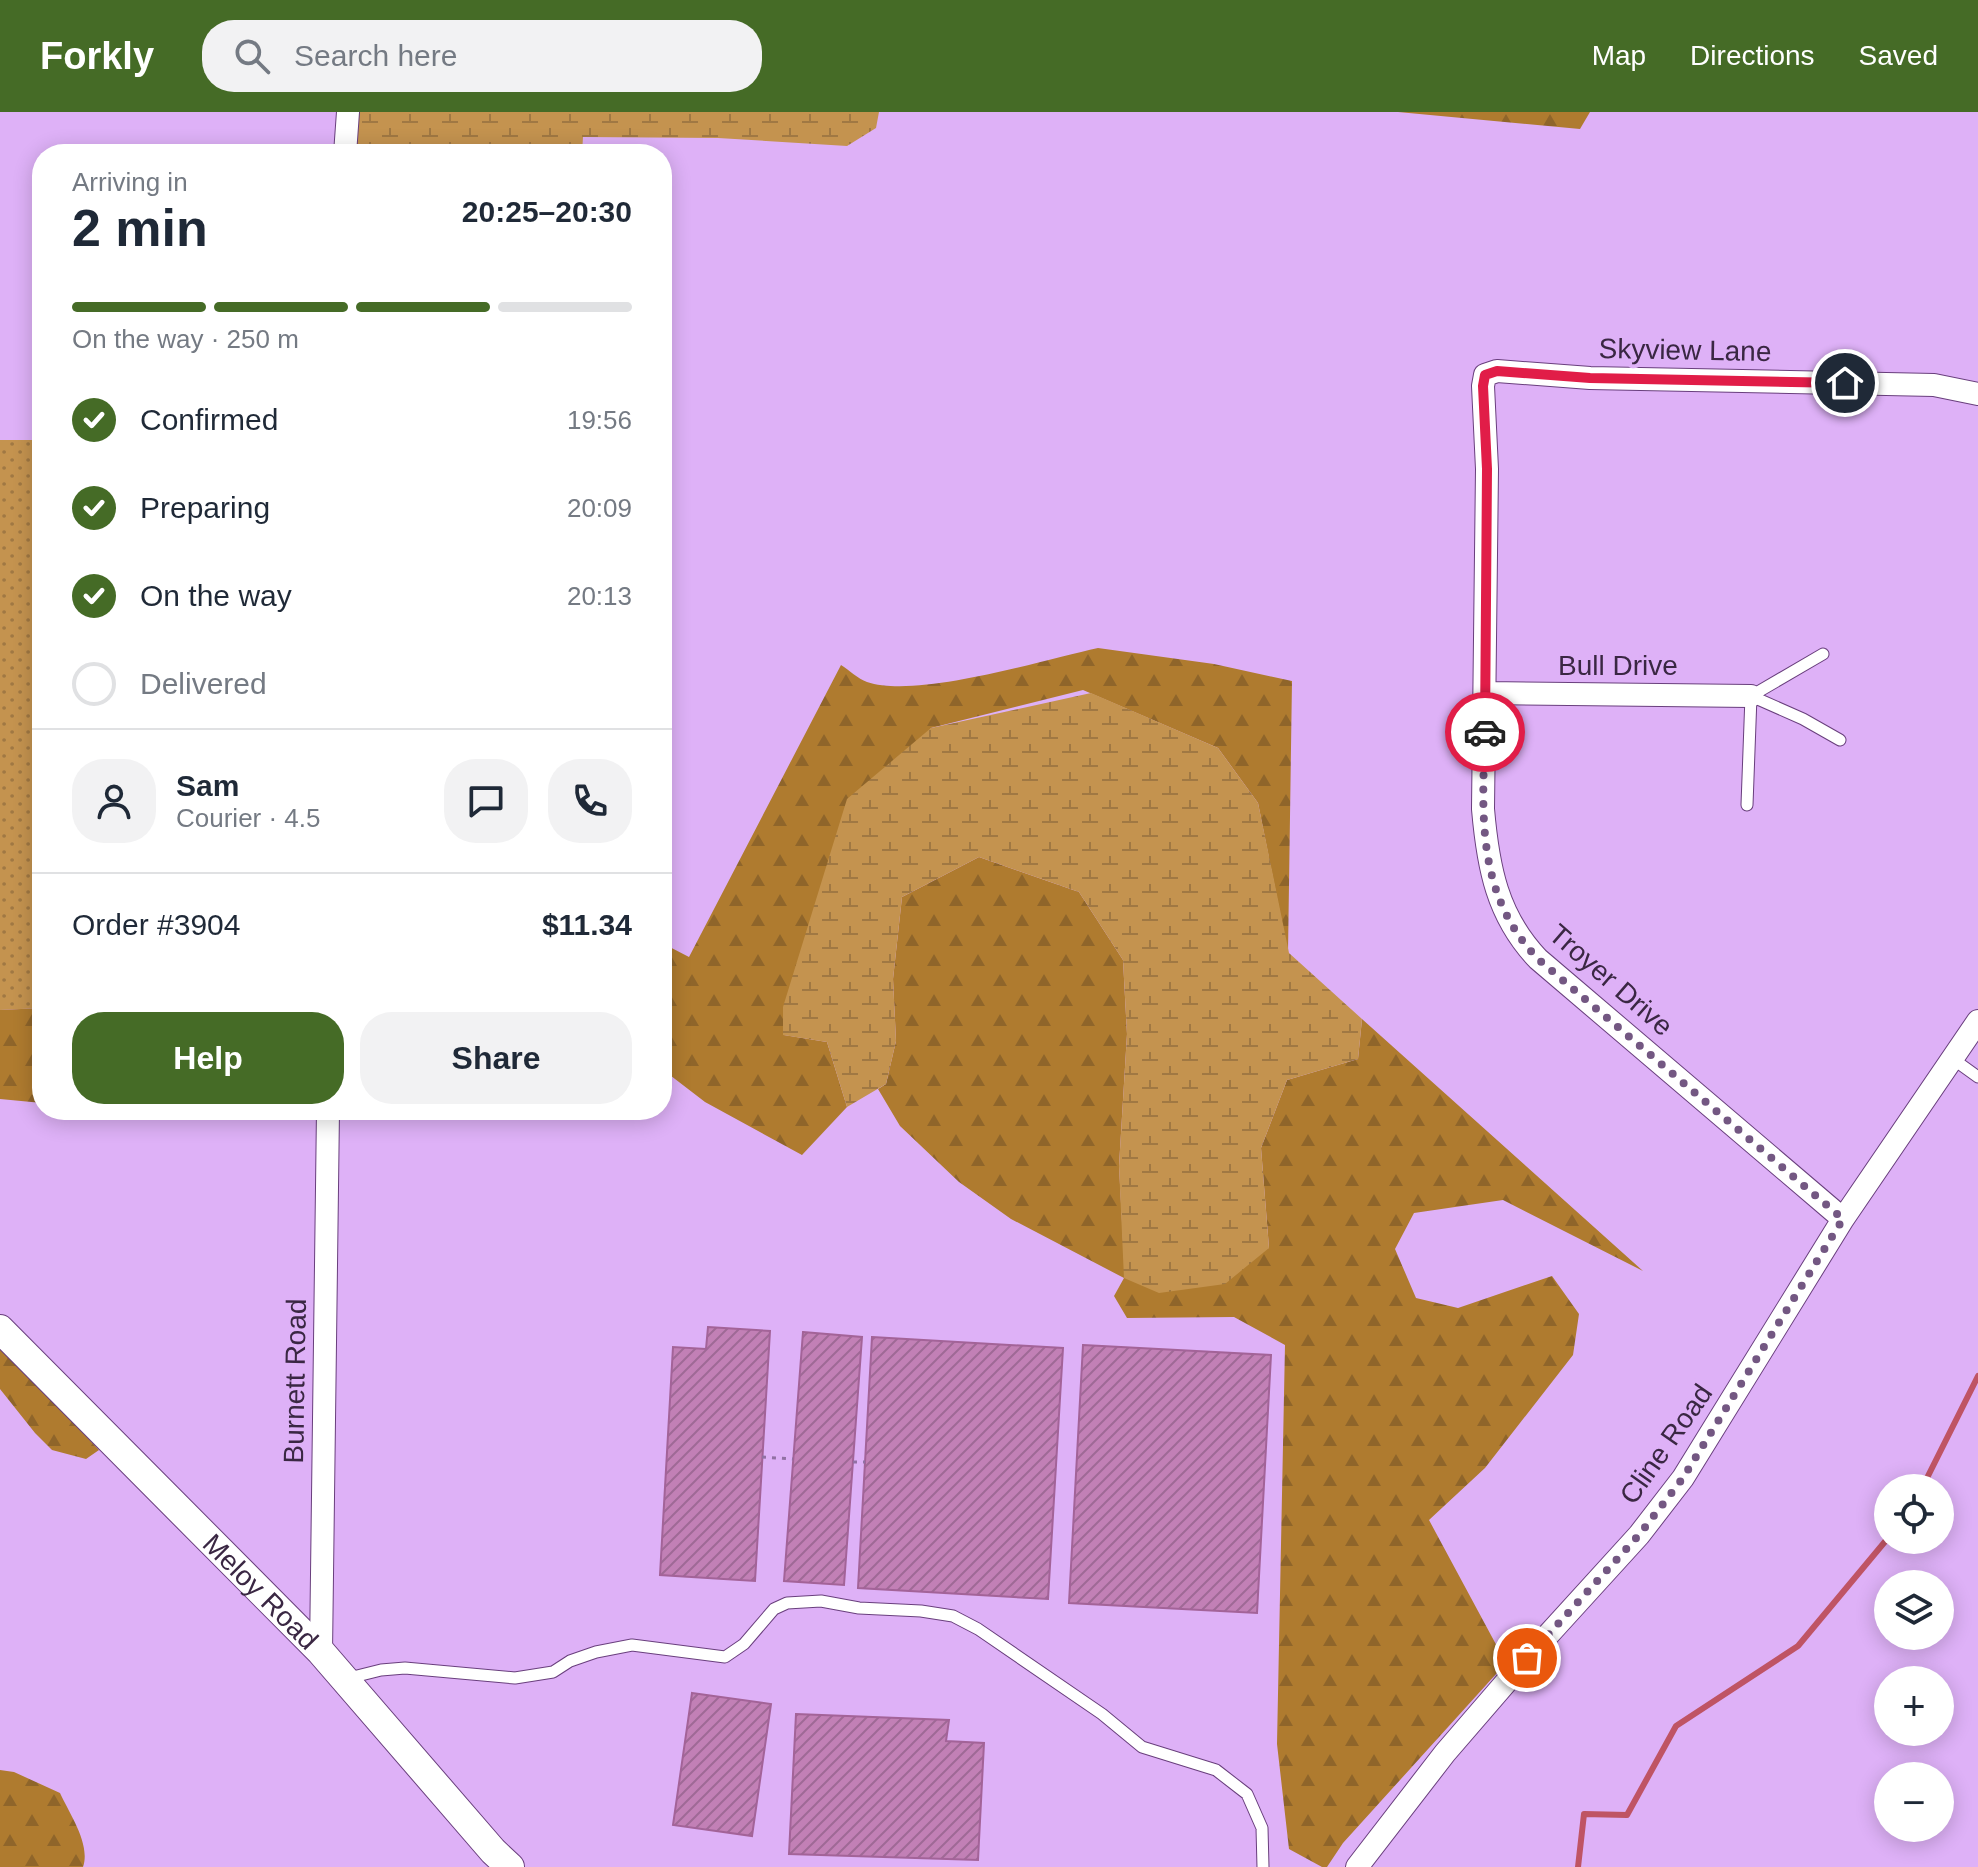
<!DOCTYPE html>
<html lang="en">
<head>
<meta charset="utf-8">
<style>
  :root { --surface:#fff; --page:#f2f2f3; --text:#1f2937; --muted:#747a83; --line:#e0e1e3; --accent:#456b26 }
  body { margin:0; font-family:Arial,sans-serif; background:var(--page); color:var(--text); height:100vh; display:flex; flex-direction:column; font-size:30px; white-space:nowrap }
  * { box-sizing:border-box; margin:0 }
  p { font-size:26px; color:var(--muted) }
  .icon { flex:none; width:44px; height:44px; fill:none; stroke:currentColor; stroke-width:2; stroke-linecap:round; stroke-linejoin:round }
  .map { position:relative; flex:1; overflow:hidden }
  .panel { position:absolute; left:32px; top:32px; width:640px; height:976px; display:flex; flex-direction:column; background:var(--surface); border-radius:32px; box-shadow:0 4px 20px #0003 }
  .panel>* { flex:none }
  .fabs { position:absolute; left:1874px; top:1362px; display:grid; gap:16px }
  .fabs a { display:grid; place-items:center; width:80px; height:80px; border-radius:50%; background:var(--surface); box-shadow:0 4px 20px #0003; font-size:40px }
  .pin { position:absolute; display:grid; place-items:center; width:68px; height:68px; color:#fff; margin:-34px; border:4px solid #fff; border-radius:50%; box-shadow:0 2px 8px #0007 }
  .courier { position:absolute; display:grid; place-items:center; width:80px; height:80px; margin:-40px; border:6px solid #e11d48; border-radius:50%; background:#fff; color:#222; box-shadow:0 2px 10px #0007 }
  .overview em { font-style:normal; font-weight:600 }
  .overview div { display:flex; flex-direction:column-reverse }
  .overview { display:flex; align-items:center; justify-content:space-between; height:136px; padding:0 40px }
  h1 { font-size:52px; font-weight:600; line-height:60px }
  .bar { display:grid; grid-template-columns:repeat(4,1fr); gap:12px 8px; align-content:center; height:96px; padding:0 40px }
  .bar i { height:10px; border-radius:6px; background:var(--line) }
  .bar .active { background:var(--accent) }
  .bar p { grid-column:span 4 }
  .line { display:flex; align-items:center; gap:20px; padding:0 40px; border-top:2px solid var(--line) }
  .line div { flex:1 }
  .round { display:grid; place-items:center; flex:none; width:84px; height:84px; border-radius:32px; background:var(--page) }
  ol { padding:0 40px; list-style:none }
  li { display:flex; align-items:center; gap:24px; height:88px }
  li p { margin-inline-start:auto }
  li .icon { padding:8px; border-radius:50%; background:var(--accent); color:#fff; stroke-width:4 }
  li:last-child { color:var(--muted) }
  li i { width:44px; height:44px; border:4px solid var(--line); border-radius:50% }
  .action { display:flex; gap:16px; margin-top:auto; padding:16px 40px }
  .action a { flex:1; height:92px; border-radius:32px; background:var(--accent); color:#fff; font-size:32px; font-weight:600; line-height:92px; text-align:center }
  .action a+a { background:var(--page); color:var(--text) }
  header { display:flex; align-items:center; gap:48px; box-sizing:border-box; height:112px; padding:0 40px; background:var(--accent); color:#fff }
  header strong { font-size:38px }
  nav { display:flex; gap:44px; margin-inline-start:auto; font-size:28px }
  .search { width:560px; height:72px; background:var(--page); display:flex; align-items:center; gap:20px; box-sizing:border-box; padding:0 28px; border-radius:32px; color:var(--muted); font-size:30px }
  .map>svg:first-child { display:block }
  .grass { fill:url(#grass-dots) }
  .forest { fill:url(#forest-firs) }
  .wetland { fill:url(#wetland-marsh) }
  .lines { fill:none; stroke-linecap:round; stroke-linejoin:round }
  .stream { stroke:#bf5464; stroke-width:6 }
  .building { fill:url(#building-hatch); stroke:#a36398; stroke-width:2 }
  .service-casing { stroke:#693f7d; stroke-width:13 }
  .minor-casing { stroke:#693f7d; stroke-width:24 }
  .tertiary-casing { stroke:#693f7d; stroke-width:30 }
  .path { stroke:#9271a4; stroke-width:3; stroke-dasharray:4 6; stroke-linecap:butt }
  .service { stroke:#fff; stroke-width:11 }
  .minor { stroke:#fff; stroke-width:22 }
  .tertiary { stroke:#fff; stroke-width:28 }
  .done { stroke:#735782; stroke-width:8; stroke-dasharray:0 14.4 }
  .route { stroke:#e11d48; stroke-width:10 }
  .labels { text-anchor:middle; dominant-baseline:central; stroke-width:8; stroke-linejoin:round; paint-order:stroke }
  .street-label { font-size:28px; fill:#3a2743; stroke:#deb1f7 }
</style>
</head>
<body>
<header>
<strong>Forkly</strong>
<div class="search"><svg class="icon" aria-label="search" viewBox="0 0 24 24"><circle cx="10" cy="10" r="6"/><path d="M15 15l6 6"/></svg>Search here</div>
<nav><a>Map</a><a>Directions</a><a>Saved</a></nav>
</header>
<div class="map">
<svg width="1978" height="1755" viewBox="0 0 1978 1755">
  <defs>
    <pattern id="grass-dots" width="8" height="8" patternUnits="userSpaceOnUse" patternTransform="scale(2)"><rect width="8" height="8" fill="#c4934f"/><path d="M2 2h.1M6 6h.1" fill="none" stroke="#a07843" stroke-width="1.8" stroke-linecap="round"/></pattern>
    <pattern id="forest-firs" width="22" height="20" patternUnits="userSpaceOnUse" patternTransform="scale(2)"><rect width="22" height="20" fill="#af7b2f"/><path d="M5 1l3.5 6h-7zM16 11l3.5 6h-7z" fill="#8f652a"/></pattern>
    <pattern id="wetland-marsh" width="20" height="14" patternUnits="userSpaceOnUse" patternTransform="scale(2)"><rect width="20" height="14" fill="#c4934f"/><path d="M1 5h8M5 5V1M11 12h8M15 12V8" fill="none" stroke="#a07843"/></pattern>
    <pattern id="building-hatch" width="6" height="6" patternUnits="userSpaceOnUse" patternTransform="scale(2)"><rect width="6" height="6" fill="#c280b6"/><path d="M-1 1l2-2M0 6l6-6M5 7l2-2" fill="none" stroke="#9f6996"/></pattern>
  </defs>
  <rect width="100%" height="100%" fill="#deb1f7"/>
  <!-- grass -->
  <path class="grass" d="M0,328H42V896L0,898Z"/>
  <!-- forest -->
  <path class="forest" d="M1398,0H1590L1580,17Z
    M1098,536L1214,552L1292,569L1288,841L1258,691L1218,636L1083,578L931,616L784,923L827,930L847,995L802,1043L705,990L662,957V831L689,845L841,553C849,558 858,567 867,570C918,587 1043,548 1098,536Z
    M979,745L1079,780L1123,848L1127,922L1119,1054L1125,1166L1269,1136L1261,1036L1287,968L1358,947L1362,907L1643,1159L1503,1088L1414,1101L1395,1137L1416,1186L1458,1196L1552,1164L1579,1202L1573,1243L1485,1356L1429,1408L1506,1551L1343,1731L1327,1755H1322L1289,1737L1277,1632L1285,1233L1234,1205L1127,1206L1114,1184L1124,1166L1011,1107L959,1070L900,1014L878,977L886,972L896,929L893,867L902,785Z
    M42,896V991L0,987V898Z
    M0,1234L10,1242L99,1338L86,1347L52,1338L35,1321L0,1277Z
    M0,1658L14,1660L60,1681C69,1701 91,1732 83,1755H0Z"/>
  <!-- wetland -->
  <path class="wetland" d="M348,0H879L876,16L847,34L718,26L583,25L582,42H345Z
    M1091,581L1218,636L1258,691L1289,841L1362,907L1358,947L1287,968L1261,1036L1269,1136L1225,1172L1159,1181L1124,1166L1119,1054L1127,922L1123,848L1079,780L979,745L902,785L893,867L896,929L886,972L847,995L827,930L783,923V895L847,687L931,616Z"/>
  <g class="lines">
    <!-- stream -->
    <path class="stream" d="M1922,1376L1978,1264
      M1578,1755L1584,1702L1627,1703L1676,1614L1798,1534L1888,1426"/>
  </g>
  <!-- building -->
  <path class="building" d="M708,1215L770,1219L755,1469L660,1463L673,1235L706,1237Z
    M803,1220L862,1225L844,1473L784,1469Z
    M872,1225L1063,1236L1048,1487L858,1476Z
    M1083,1233L1271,1243L1257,1501L1069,1491Z
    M692,1581L771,1592L752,1724L673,1713Z
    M796,1602L949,1608L946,1629L984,1631L978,1748L789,1742Z"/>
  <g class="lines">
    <!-- service casing -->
    <g class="service-casing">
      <path id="service" d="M1751,584L1803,607L1840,628
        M1747,693L1751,584L1823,542
        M1953,947L1978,965
        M345,1567L381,1558L405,1556L515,1566L553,1560L570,1549L596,1540L632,1533L725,1545L744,1532L774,1497L787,1491L821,1489L859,1496L921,1499L953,1504L978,1517L1102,1602L1142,1635L1216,1658L1247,1682L1262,1716L1263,1755"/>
    </g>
    <!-- minor casing -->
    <g class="minor-casing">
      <path id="minor" d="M345,42L348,0
        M1486,581L1751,584
        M1843,1107L1538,847C1497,804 1488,755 1483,697L1487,357L1483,274L1485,263L1497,259L1590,266L1934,273L1978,282
        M321,1540L328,998
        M1357,1755L1445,1641L1527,1546L1639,1423L1683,1366L1843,1107L1978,909"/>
    </g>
    <!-- tertiary casing -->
    <g class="tertiary-casing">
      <g id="tertiary">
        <path id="s1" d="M0,1217L321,1540L493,1739L510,1755"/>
      </g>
    </g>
    <!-- path -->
    <path class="path" d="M762,1345L793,1347
      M853,1350H865"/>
    <!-- service -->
    <use href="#service" class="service"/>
    <!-- minor -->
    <use href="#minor" class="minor"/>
    <!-- tertiary -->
    <use href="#tertiary" class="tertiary"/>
  </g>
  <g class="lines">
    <!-- done -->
    <path class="done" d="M1485,620C1482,703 1476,782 1538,847L1843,1107L1683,1366L1639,1423L1527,1546"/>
    <!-- route -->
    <path class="route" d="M1485,620L1487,357L1483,274L1485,263L1497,259L1590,266L1845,271"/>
  </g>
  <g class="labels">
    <!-- street labels -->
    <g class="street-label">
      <text transform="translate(1685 238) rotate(1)">Skyview Lane</text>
      <text x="1618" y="553">Bull Drive</text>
      <text transform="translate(1611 868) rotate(41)">Troyer Drive</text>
      <text transform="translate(295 1269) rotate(-89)">Burnett Road</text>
      <text transform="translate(1666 1332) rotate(-55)">Cline Road</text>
      <text stroke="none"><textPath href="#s1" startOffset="370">Meloy Road</textPath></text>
    </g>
  </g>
</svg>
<div class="fabs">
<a><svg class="icon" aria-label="locate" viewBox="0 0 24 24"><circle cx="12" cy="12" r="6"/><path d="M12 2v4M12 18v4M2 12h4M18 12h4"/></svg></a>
<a><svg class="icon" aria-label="layers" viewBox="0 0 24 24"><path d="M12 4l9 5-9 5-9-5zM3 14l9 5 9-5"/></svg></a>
<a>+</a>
<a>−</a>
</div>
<div class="pin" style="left:1527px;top:1546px;background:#ea580c"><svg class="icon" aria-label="bag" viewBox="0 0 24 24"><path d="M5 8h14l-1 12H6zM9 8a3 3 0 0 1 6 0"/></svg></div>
<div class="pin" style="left:1845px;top:271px;background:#1f2937"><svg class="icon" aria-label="home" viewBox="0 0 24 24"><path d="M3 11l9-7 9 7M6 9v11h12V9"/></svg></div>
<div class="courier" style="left:1485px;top:620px"><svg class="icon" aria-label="car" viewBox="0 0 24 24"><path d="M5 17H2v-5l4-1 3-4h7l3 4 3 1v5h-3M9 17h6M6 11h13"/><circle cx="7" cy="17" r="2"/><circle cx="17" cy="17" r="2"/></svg></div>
<section class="panel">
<div class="overview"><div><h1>2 min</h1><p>Arriving in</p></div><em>20:25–20:30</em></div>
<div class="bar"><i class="active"></i><i class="active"></i><i class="active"></i><i></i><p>On the way · 250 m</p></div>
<ol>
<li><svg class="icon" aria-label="check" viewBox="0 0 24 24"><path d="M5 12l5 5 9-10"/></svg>Confirmed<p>19:56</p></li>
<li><svg class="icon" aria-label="check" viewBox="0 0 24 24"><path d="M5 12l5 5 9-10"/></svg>Preparing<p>20:09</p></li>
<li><svg class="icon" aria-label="check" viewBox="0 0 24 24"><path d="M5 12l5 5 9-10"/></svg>On the way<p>20:13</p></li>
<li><i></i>Delivered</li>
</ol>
<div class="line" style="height:144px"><a class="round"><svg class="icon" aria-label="person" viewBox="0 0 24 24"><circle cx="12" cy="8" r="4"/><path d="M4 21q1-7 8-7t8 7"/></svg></a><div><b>Sam</b><p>Courier · 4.5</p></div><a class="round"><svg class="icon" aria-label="chat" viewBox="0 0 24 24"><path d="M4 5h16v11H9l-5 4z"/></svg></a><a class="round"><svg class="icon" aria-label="phone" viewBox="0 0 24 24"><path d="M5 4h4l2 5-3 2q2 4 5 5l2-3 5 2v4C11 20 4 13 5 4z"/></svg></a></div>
<div class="line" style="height:104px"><div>Order #3904</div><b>$11.34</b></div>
<div class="action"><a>Help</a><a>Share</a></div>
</section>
</div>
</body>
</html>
